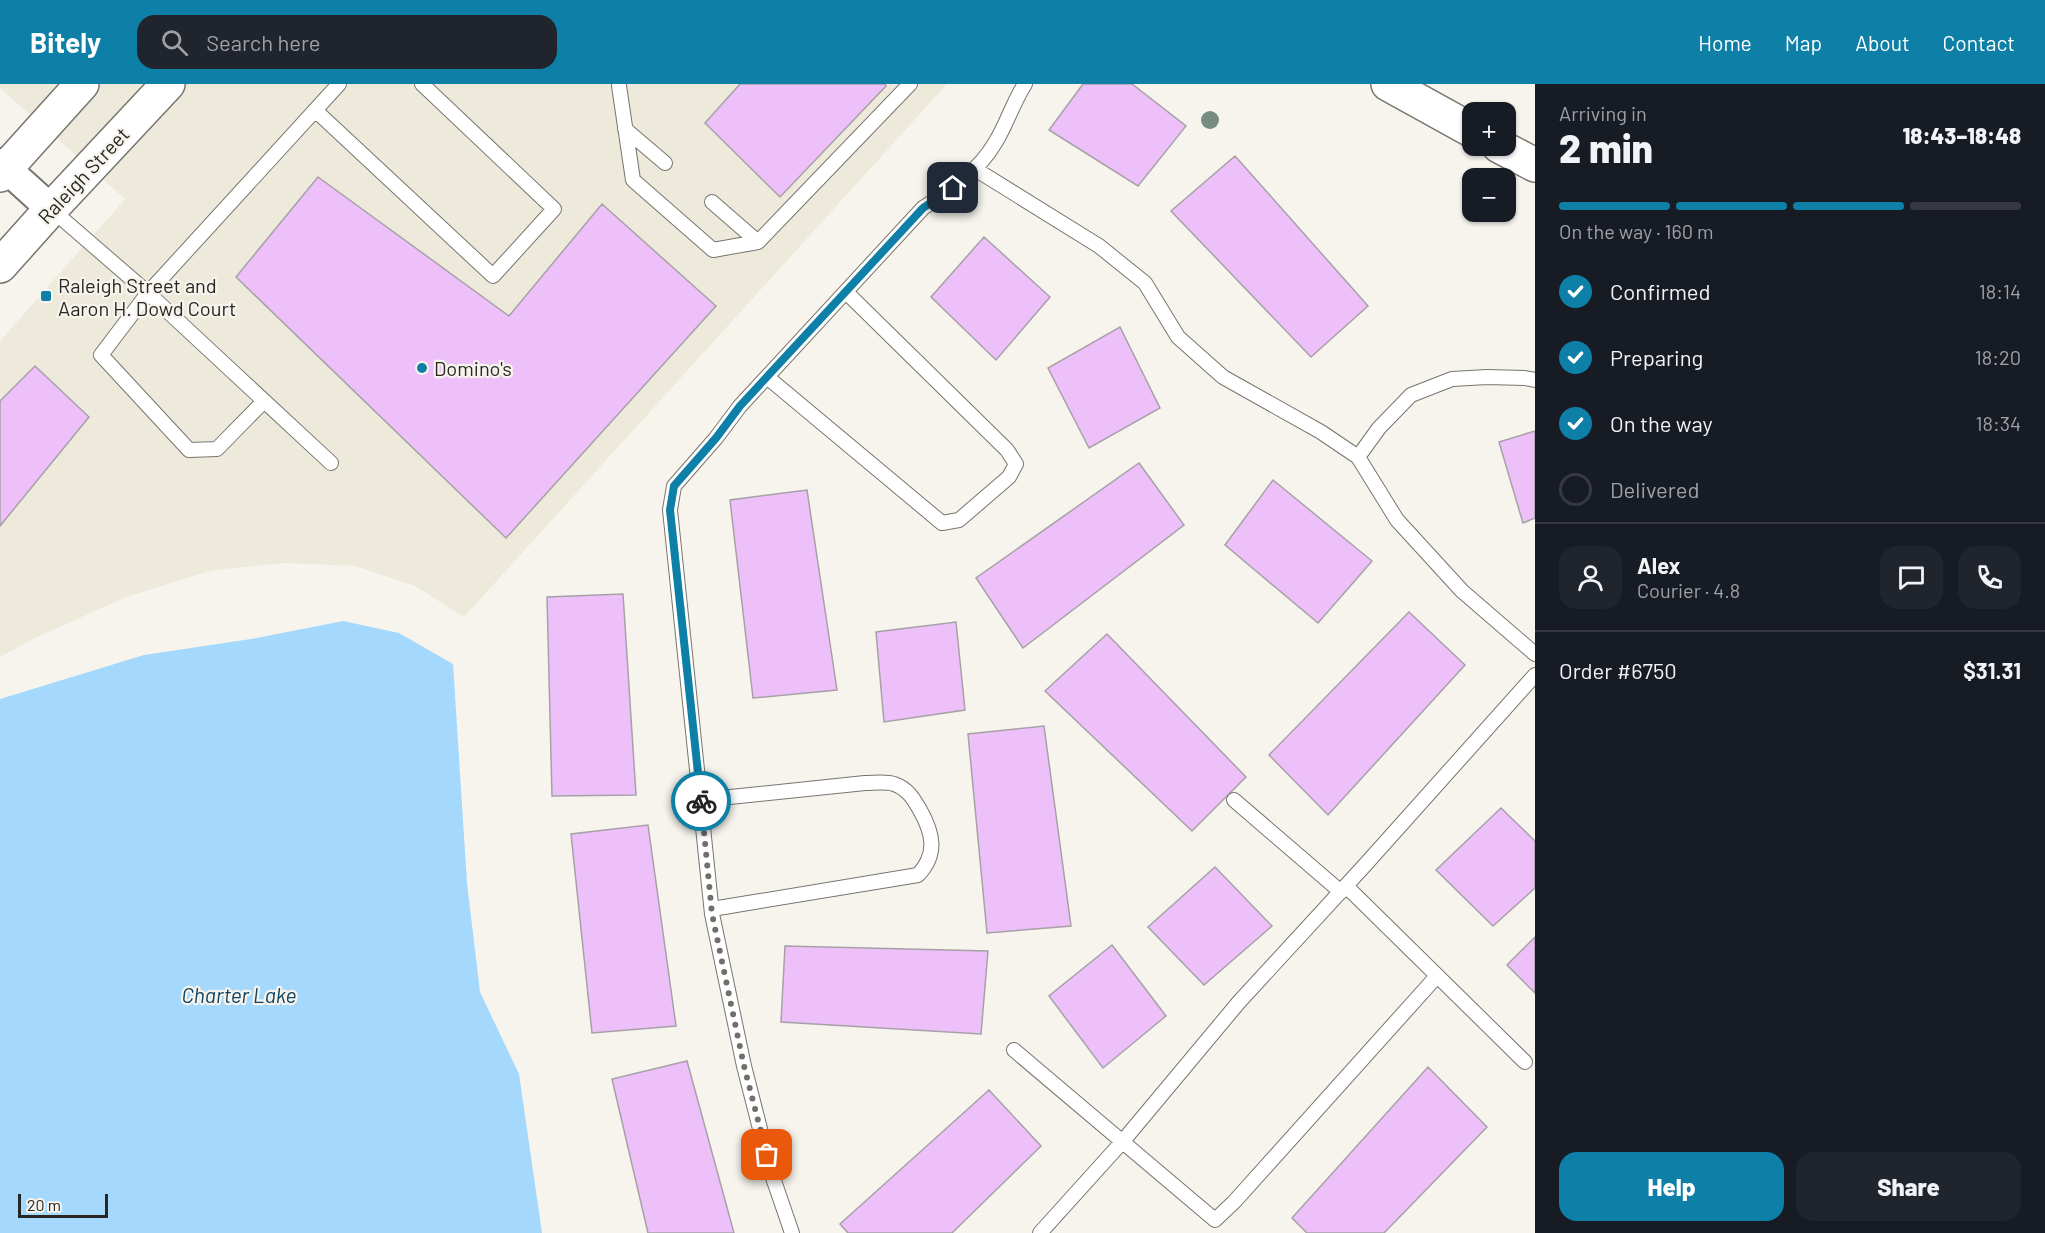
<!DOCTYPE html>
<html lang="en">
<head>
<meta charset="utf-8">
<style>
  :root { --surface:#171b24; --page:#20242c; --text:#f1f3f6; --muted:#9ea1a6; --line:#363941; --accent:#0e7fa7 }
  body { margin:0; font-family:Barlow,sans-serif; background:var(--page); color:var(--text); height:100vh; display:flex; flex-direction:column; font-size:22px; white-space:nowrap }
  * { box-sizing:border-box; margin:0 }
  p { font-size:20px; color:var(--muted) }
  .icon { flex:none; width:33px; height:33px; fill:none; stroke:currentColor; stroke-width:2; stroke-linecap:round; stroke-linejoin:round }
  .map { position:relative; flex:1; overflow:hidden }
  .side { display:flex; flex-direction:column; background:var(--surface); width:510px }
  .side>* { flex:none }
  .buttons { position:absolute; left:1462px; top:18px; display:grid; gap:12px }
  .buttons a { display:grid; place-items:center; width:54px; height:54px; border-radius:12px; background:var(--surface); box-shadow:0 2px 4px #0004; font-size:30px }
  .scale { position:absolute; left:18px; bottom:15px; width:90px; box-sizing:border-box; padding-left:6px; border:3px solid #282724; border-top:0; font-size:16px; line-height:21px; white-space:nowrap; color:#282724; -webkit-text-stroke:4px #f6f4ed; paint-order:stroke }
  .pin { position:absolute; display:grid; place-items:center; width:51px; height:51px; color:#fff; margin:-26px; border-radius:12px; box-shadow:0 3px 9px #0006 }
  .courier { position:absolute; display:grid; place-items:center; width:60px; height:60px; margin:-30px; border:4px solid #0e7fa7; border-radius:50%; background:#fff; color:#222; box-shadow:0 2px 8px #0007 }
  .headline em { font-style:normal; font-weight:800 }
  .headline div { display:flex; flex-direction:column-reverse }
  .headline { display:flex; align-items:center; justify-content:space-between; height:102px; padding:0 24px }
  h1 { font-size:39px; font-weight:800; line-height:45px }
  .bar { display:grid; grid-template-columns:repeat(4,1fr); gap:9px 6px; align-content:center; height:72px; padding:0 24px }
  .bar i { height:8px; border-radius:4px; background:var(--line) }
  .bar .selected { background:var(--accent) }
  .bar p { grid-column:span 4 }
  .line { display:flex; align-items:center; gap:15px; padding:0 24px; border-top:2px solid var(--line) }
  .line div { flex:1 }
  .round { display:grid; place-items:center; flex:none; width:63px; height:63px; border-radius:18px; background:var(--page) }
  ol { padding:0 24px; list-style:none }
  li { display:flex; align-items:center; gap:18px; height:66px }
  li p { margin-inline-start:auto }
  li .icon { padding:6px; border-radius:50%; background:var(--accent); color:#fff; stroke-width:4 }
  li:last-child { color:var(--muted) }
  li i { width:33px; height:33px; border:3px solid var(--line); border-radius:50% }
  .primary-button { display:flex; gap:12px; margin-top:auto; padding:12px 24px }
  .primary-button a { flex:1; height:69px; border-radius:18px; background:var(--accent); color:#fff; font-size:24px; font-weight:800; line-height:69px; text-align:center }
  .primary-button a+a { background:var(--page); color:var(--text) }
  header { display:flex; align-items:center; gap:36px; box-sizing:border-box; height:84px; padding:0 30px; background:var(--accent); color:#fff }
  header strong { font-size:28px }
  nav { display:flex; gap:33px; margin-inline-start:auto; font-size:21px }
  .search { width:420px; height:54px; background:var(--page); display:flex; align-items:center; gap:15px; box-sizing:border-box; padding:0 21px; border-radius:18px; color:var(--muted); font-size:22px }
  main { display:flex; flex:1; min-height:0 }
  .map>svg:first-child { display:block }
  .built { fill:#eeeadb }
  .water { fill:#a4d9fd }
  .building { fill:#eec0fa; stroke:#a6a1a7; stroke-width:1.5 }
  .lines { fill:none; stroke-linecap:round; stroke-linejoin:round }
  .service-casing { stroke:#77756e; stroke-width:16 }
  .minor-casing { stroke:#77756e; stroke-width:32 }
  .tertiary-casing { stroke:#77756e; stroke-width:36 }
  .service { stroke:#fff; stroke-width:14 }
  .minor { stroke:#fff; stroke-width:28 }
  .tertiary { stroke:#fff; stroke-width:33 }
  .tree { fill:#798c81 }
  .done { stroke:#706f6a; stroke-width:6; stroke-dasharray:0 10.8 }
  .route { stroke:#0e7fa7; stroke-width:8 }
  .poi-dot { fill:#0e7fa7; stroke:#f6f4ed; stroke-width:2 }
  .labels { text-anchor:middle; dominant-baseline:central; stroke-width:4.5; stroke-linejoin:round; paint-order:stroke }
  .street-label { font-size:20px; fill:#282724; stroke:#f6f4ed }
  .poi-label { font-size:20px; fill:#282724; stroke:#f6f4ed; text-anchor:start }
  .water-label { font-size:21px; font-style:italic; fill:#0e4361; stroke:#f6f4ed }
</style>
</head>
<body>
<header>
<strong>Bitely</strong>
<div class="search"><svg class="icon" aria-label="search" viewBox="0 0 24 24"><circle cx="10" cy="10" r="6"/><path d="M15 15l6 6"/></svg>Search here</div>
<nav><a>Home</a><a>Map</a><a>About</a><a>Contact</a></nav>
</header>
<main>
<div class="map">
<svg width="1535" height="1149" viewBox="0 0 1535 1149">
  <rect width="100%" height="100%" fill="#f6f4ed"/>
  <!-- built -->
  <path class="built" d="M0,0H947L464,533L415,502L355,482L284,479L213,486L126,513L35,554L0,573V257L125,115L0,4Z"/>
  <!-- water -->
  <path class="water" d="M343,537L399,549L453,580L467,799L480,908L519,990L542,1149H0V615L144,571L251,555Z"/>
  <!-- building -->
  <path class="building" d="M740,0H885L886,2L780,113L705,39Z
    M1083,0H1132L1186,42L1138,102L1049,46Z
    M1235,72L1368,222L1311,273L1171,127Z
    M318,93L509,232L602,120L716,222L506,454L236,193Z
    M984,153L1050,213L996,276L931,213Z
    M1120,243L1160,324L1089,364L1048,284Z
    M35,282L89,333L0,442V317Z
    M1535,347V434L1523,439L1499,358Z
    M1139,379L1184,441L1023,564L976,494Z
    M1273,396L1372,477L1318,539L1225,461Z
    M807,406L837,606L753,614L730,416Z
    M623,510L636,711L552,712L547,513Z
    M1409,528L1465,581L1328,731L1269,671Z
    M956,538L965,626L884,638L876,548Z
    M1107,550L1246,693L1192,747L1045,607Z
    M1044,642L1071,842L987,849L968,650Z
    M1501,724L1535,757V804L1493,842L1436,786Z
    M648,741L676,942L592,949L571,750Z
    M1215,783L1272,842L1204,901L1148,843Z
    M1535,853V909L1507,881Z
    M1112,861L1166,932L1103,984L1049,912Z
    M785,862L988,867L981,950L781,938Z
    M687,977L734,1149H648L612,995Z
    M1428,983L1487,1043L1384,1149H1307L1292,1134Z
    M989,1006L1041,1062L952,1149H848L840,1140Z"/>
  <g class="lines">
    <!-- service casing -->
    <g class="service-casing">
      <path id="service" d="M619,2L633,96L713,166L758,158L910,0
        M315,26L493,192L554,125L422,0
        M625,45L665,79
        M975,85L1099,162L1145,199L1178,253L1223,293L1321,348L1358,373L1397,436L1462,507L1535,570
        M712,118L758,158
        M51,125L148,209L339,0
        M767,293L942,439L959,436L1009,393L1016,380L1007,366L846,208
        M264,317L217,365L189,366L101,271L148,209L331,379
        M1358,373L1379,344L1411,311L1452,295L1487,293L1525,294L1535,296
        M701,716L865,699C874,699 886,697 894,700C908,705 913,714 920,726C933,749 938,770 918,791L712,825
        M1234,716L1341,808
        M1346,802L1525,978
        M1014,966L1215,1136L1234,1118L1437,892
        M792,1149L771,1088L744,982L712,830L670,426L674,402L716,354L740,322L923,124C950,106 978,88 995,59C1007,40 1013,18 1025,0
        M1040,1149L1123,1057L1239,918L1365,781L1535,591"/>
    </g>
    <!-- minor casing -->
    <g class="minor-casing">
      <path id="minor" d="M0,79L51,125"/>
    </g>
    <!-- tertiary casing -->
    <g class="tertiary-casing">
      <path id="tertiary" d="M1388,0L1473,47
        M1499,62L1535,81
        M0,91L82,0
        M0,182L51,125L168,0"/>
    </g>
    <!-- service -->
    <use href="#service" class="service"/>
    <!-- minor -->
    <use href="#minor" class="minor"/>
    <!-- tertiary -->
    <use href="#tertiary" class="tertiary"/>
  </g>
  <!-- trees -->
  <circle class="tree" cx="1210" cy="36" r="9"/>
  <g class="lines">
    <!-- done -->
    <path class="done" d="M701,717L712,830L744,982L767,1071"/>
    <!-- route -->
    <path class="route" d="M701,717L670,426L674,402L716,354L740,322L923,124L953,104"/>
  </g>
  <!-- markers -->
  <g class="poi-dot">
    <rect x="40" y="206" width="12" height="12" rx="3"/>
    <circle cx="422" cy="284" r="6"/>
  </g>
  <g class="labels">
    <!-- street labels -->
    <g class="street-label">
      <text transform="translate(83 91) rotate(-47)">Raleigh Street</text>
    </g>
    <!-- poi labels -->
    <g class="poi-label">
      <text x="58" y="201">Raleigh Street and<tspan x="58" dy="23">Aaron H. Dowd Court</tspan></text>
      <text x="434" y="284">Domino's</text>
    </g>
    <!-- water labels -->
    <g class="water-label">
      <text x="239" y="910">Charter Lake</text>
    </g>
  </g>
</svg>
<div class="buttons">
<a>+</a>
<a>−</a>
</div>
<div class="scale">20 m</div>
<div class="pin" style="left:767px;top:1071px;background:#ea580c"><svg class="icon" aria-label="bag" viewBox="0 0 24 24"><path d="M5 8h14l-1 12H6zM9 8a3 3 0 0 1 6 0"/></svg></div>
<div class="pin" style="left:953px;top:104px;background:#1f2937"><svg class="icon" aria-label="home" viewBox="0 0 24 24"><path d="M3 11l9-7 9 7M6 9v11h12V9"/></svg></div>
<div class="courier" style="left:701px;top:717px"><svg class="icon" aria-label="bike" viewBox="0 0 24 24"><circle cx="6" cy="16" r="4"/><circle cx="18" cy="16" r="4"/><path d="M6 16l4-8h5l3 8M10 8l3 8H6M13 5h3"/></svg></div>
</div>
<section class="side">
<div class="headline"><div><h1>2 min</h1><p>Arriving in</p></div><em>18:43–18:48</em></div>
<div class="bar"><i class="selected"></i><i class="selected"></i><i class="selected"></i><i></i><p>On the way · 160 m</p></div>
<ol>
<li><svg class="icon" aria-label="check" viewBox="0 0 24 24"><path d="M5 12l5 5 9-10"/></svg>Confirmed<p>18:14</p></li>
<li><svg class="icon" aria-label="check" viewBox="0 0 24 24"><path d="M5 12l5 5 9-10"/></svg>Preparing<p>18:20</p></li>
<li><svg class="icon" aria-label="check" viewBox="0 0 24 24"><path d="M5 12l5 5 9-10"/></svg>On the way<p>18:34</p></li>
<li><i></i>Delivered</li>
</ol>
<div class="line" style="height:108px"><a class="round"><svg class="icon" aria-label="person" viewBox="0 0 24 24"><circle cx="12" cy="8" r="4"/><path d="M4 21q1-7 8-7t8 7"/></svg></a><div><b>Alex</b><p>Courier · 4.8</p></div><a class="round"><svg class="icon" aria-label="chat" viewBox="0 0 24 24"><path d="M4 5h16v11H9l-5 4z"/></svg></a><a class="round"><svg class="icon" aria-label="phone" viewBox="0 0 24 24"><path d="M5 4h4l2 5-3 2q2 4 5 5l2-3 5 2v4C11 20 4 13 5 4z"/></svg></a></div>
<div class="line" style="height:78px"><div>Order #6750</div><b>$31.31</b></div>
<div class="primary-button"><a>Help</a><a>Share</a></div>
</section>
</main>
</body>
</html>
